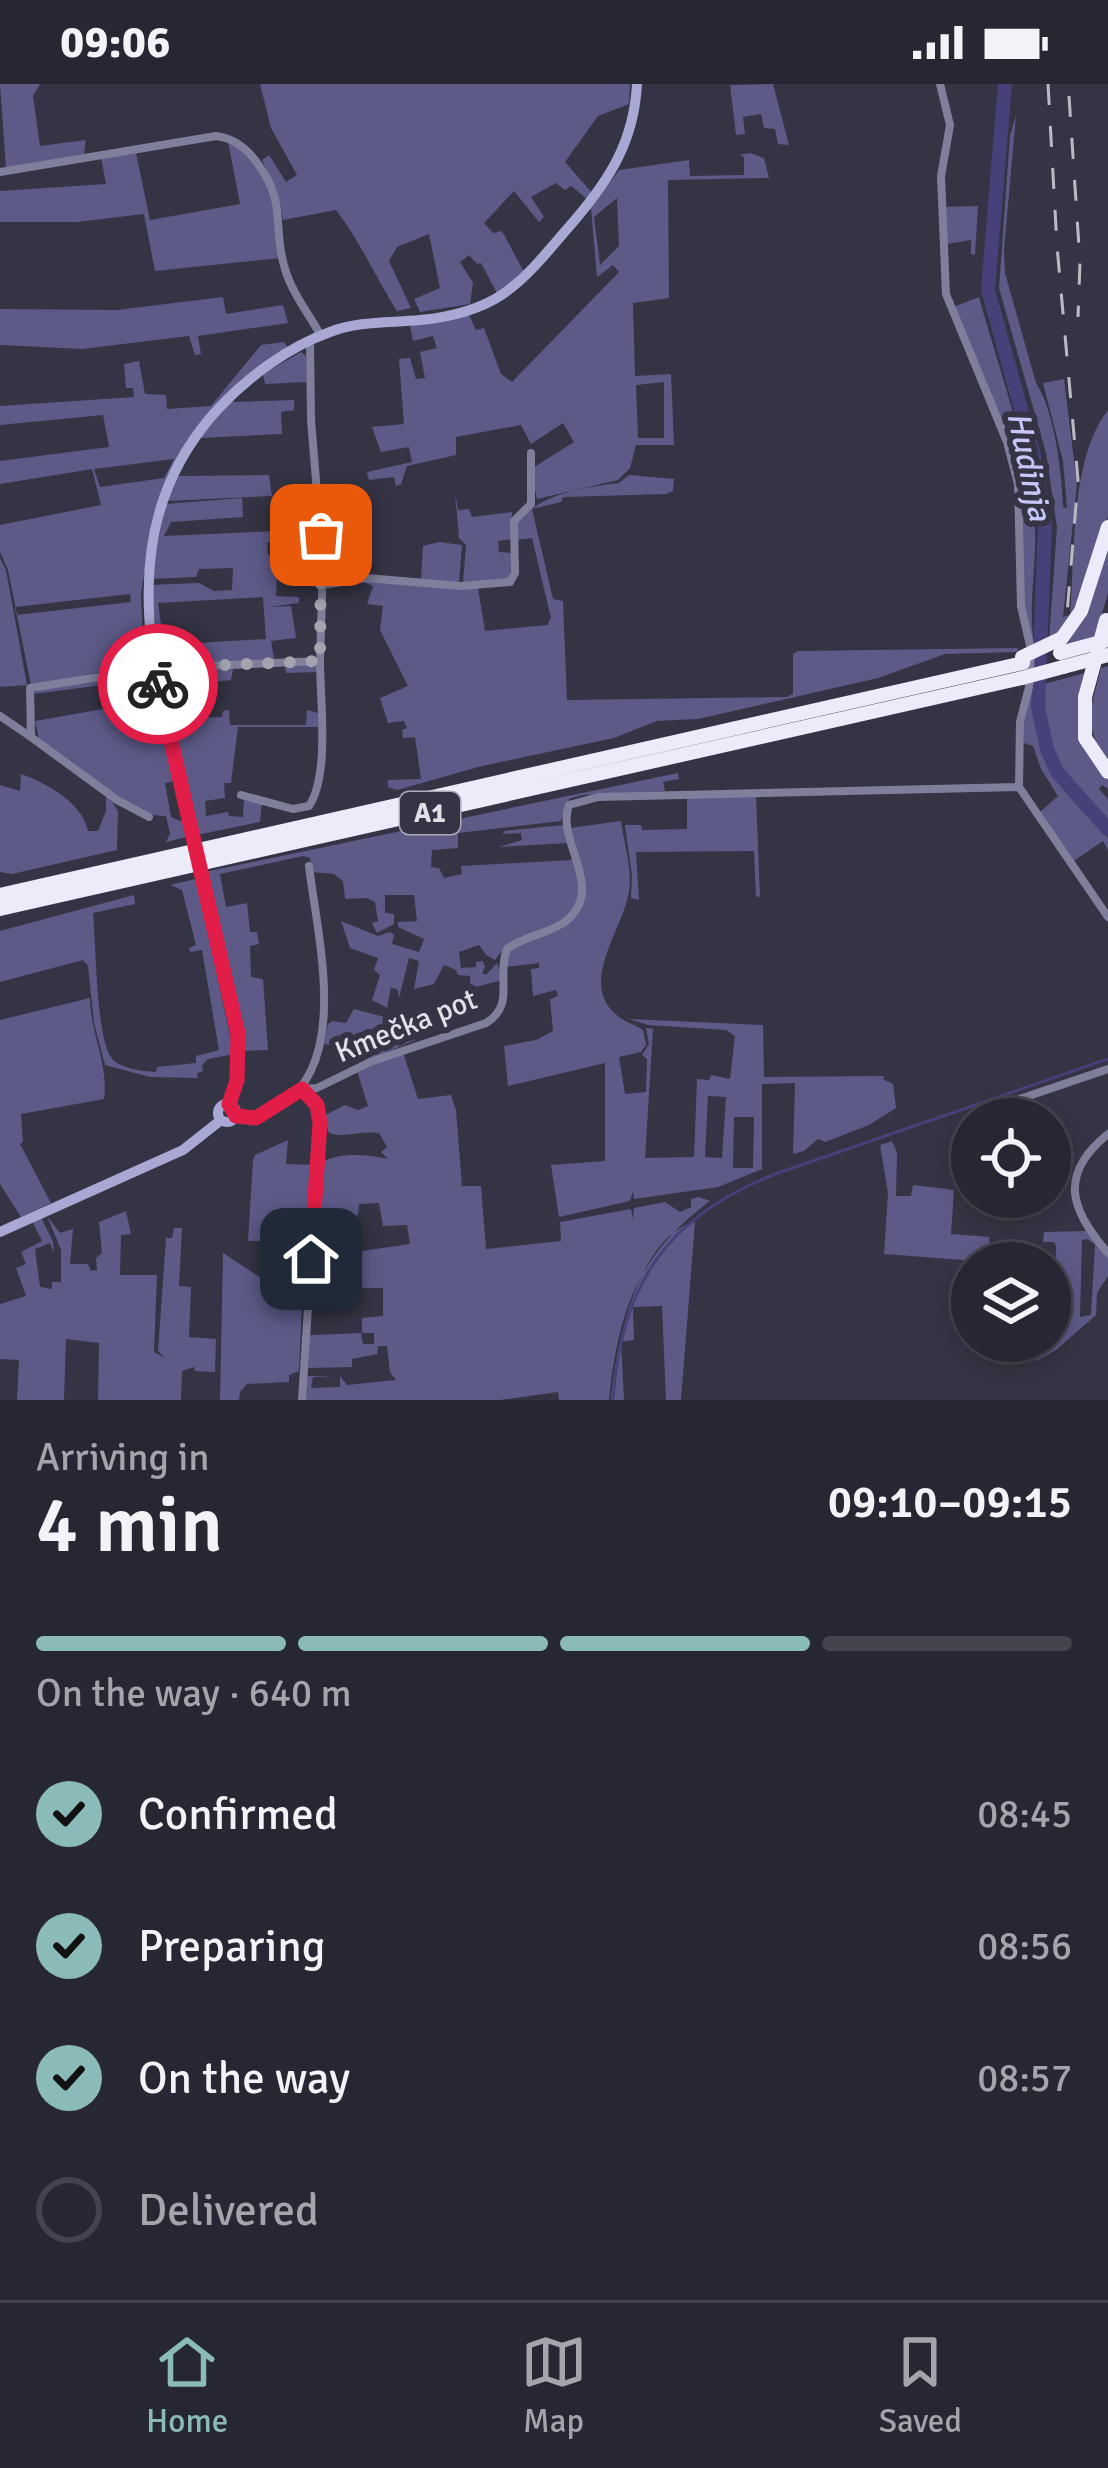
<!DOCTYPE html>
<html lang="en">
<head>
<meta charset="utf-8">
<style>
  :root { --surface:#272733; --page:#2f2f3b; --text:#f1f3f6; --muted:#a4a5ac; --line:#43444e; --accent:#8bbbb9 }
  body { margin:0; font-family:Signika,sans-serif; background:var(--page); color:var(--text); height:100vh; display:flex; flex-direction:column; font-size:45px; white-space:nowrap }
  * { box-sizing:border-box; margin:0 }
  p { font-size:39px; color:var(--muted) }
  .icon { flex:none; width:66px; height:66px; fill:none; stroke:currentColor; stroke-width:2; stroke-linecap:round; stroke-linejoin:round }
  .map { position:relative; height:1316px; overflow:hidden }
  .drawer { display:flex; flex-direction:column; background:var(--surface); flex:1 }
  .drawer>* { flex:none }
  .tools { position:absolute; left:951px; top:1014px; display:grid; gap:24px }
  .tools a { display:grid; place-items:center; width:120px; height:120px; border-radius:50%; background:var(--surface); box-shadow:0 6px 18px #0003,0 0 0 3px var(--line); font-size:60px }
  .pin { position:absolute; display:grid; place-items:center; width:102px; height:102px; color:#fff; margin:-51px; border-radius:24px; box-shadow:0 6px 18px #0006 }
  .courier { position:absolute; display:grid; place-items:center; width:120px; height:120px; margin:-60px; border:9px solid #e11d48; border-radius:50%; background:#fff; color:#222; box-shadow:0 3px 15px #0007 }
  .head em { font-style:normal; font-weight:600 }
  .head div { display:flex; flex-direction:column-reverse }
  .head { display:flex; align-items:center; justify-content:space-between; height:204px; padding:0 36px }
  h1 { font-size:78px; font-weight:600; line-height:90px }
  .bar { display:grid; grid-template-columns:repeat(4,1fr); gap:18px 12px; align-content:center; height:144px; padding:0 36px }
  .bar i { height:15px; border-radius:9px; background:var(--line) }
  .bar .selected { background:var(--accent) }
  .bar p { grid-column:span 4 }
  ol { padding:0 36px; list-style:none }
  li { display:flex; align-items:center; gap:36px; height:132px }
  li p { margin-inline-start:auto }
  li .icon { padding:12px; border-radius:50%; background:var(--accent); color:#111; stroke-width:4 }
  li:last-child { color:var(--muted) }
  li i { width:66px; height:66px; border:6px solid var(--line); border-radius:50% }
  .status { display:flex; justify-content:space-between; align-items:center; height:84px; padding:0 60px; background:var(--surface); direction:ltr }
  .status svg { height:33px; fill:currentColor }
  .dock { display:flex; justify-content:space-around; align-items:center; height:168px; border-top:3px solid var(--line); background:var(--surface); font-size:33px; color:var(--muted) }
  .dock a { display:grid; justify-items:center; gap:6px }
  .dock .selected { color:var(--accent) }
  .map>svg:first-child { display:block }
  .green { fill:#5d5a88; fill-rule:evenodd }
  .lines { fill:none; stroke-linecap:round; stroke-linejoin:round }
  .stream { stroke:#47417a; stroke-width:3 }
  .river { stroke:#47417a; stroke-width:14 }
  .street { stroke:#807f9b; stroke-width:8 }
  .secondary { stroke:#a9a8d4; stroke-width:10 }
  .highway { stroke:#ebebf9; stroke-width:14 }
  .rail { stroke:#bbbbc6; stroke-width:3; stroke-dasharray:21 21; stroke-linecap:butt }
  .secondary-bridge { stroke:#a9a8d4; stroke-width:10 }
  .highway-bridge { stroke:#ebebf9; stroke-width:14 }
  .done { stroke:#a4a4b0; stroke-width:12; stroke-dasharray:0 21.6 }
  .route { stroke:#e11d48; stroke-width:15 }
  .labels { text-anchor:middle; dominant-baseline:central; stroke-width:12; stroke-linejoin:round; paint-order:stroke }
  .shield { fill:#343444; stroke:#acacb8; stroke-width:3 }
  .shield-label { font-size:27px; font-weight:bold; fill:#e0e0ea }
  .street-label { font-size:30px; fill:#e0e0ea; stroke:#343444 }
  .water-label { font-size:33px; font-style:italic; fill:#c7c6fb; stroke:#343444 }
</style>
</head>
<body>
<div class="status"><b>09:06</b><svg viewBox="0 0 49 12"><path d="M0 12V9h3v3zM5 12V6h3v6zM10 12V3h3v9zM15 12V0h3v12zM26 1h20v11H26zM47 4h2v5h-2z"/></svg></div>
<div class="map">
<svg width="1108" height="1316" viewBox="0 0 1108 1316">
  <rect width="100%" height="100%" fill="#343444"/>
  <!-- green -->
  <path class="green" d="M0,0H40L33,12L40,62L86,56L84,70L6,84Z
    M260,0H630L629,20L598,32L565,78L593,110L587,115L571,102L565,106L556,99L531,113L544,133L539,138L514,107L484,139L493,149L502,147L524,188L498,211L481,179L477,180L469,171L460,178L473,199L470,220L420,228L414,215L440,204L429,150L397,163L389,177L411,224L397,227C375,192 361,159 336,126L283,136L277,108L262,76L269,71L286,98L297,91L271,44Z
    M773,0L789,61L778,60L775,45L764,44L761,30L743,33L745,50L736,51L730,1Z
    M1016,31L1004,166L1005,189L1036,299C1054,326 1062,388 1063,423L1067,424L1063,377L1043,299L1064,295L1077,400L1063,533L1070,531C1075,471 1070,374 1108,326V432L1078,526L1071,539L1049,556L1057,443L1046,369L999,204L1010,52Z
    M228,57C274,87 275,124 280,174L155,187L144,130L77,138H0V107L106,100L101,73L133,70L136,69L150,136L240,120Z
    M750,69L764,74L769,94L668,96L669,214L633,219L635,292L671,290L674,361H636L630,384L618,396L537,415L531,385L574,358L563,339L531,360L521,341L456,353V371L407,382L401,400L396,402L394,393L369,396L367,388L412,378L409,363L381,368L372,343L404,340L399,275L410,274L416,295L425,294L420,268L437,264L433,252L413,257L410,242L469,231L476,246L484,244L501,290L512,298L619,188L613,181L597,193L591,124L619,86L689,76L690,92L744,91V73L740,71ZM617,114L619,162L600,181L594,133ZM664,298V354H638L636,301Z
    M978,122L975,171L971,170V156L947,160L943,123Z
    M223,213L226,230L283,221L288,239L198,252L201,270L195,271L189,252L82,265L0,261V225L117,226Z
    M979,213C999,286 1026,357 1034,432C1039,475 1026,522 1035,563L1032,564L1022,520V424L1017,383L953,223Z
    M284,258L288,264L213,326L155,429L141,509L144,580L31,601L8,486L0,468V441L101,421L92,385L0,400V377L109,363L103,331L0,341V322L134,313L133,304H126L124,280L139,277L145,310L166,311L167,325L211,322L261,261ZM174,375L164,394L100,403L94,385ZM130,510L131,518L16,531L15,523Z
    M301,268L306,272L307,298L265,300L263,290Z
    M294,316V326L281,328L282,350L200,354L230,318Z
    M269,391L272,412L167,417L177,392Z
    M629,391L674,395L673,407L666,410L563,413L561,418L532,425L553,515L563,517L567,616L787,613L793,610V570L798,567L1018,564L1017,568L945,570L878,594L698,635L657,637L614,654L482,682L397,706L388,703V696L421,695L415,653L403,654L402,646L407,644L404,637L388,639L380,614L408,602L380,546L383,522L367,520L373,502L361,497L478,504L485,547L547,541L551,534L532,454L515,456L516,438C544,409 580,404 619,399Z
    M455,408L458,426L469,425L472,433L512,428L511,455L498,457L499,468L512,469L510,496L463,498L466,461L459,454Z
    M242,414L243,433L171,438L164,452L276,447V456L267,459L268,471H278L276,512L299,513V519L268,523L291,522L296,554L271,557L274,575L161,581L150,501L199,499L214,507L232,506L233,484L199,485L196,493L150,495L166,420ZM263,513L266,555L164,561L158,519Z
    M1108,457V509L1095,554L1068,560Z
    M439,458L462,461L459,499L421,496L423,462Z
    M0,474L6,486L27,601L0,603Z
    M310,578L317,581L318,588L286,589L285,582L233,585L231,596L214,598V603L203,613L186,617L188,634L222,633L223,627L229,626L230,641H306L307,626L318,629V643H238L231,699H224L225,714L205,717L206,732L228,728L229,732L243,733L244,713L262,718L260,738L197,751L163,605L164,589Z
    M1108,582V680C1082,638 1090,629 1101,584Z
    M146,589L154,602L174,697L165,699L171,733L183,738L186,753L166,758L170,750L166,732C130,734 69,677 39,655L35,637L143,618L141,596L33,610L38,605Z
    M1085,589C1082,630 1074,663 1108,693V705L1102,701L1099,705L1108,715V737C1066,698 1038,660 1044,600Z
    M1031,604H1035C1032,678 1059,703 1108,754V766L1103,757L1072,778L1040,728L1058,712L1041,685L1033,662L1024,659L1023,637Z
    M678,689L679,695L663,698L665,707L582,711L569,715L561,737L458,749V764L432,766L431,783L439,784L444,794L462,790L461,782L572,776L568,759L499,763L522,756L521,749L503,750L504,747L563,741C578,768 593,820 558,839C533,852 508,856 495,876L486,871L479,861L459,868L461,884L476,883V878L483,877L485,883L482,889L486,891L497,879L502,896L476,903L470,899V892L458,891L456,886L444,881L434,900L414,905L419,877L409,874L399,914L398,906L391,903L387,924L372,916L380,891L374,886L378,874L350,864L341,837L378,852L390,848L394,851L392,860L419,868L424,855L398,843V838L417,837L414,811H385V829L394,830V840L377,849L372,839L378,837L375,818L367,814L345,815L343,797L334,790L312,788L310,774L303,772L220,790L226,823L247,819L250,848H257L259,860L250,862L251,893L263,895L268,966L244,967L205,788Z
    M21,690C54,702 83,722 88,747H98L106,727V708L118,727L117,766L12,790L0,788V701L20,707Z
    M756,711L760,813L756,812L754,767L636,768L639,816L631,814L632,792L625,741H641L642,746L687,745V712Z
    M621,737C624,761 634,788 628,812C621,848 577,902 619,933C626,938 635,941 643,946L646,961L641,968L619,973L625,1010L646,1008L647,975L642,971L649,960L646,944L653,945L645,1074L694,1073L697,995L709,996L711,991L730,995L735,952L726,946L648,941L629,935L763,941L764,993L884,992L883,995L893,1000L896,1024L869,1041L825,1058L818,1055L804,1067L793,1070L795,999L762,1000V1085L718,1103L634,1115L633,1107L630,1117L559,1133L551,1081L605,1077V979L508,1002L504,962L536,956L553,947L550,915L558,912L556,906L533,912L531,885L539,884V879L506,883L510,866L554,845L580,823L576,762L570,744ZM708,1012L726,1013L722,1074L705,1073ZM734,1033H754L753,1084H733Z
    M196,795L234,970L208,975L202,981L203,987L197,989L198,994L150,993L105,981L94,939L88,882L83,876L0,898V847L134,811L135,820L93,829C96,859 96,952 111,973C119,985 142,987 156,988L157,983L196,979V972L219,966L202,866L190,868L189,864L196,861L182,806L170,801Z
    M90,914C90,949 109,981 104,1015L21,1030L23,1058L20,1060L51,1119L21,1133L0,1100V936Z
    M354,925L388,934L395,932V940L412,941L415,956L369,976V961L352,959L350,964L324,960L328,940L333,937L346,939Z
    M403,968L418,1015L451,1011L456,1026L462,1102H481L486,1165L561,1157L560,1138L631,1125L633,1135L634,1124L665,1118L680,1128L691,1123V1115L699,1113L710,1117C637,1171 618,1229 609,1316H559L558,1308L500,1316H306L307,1292H335L313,1293L311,1304L340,1303V1292L347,1301L396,1296L390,1288L387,1262H378L377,1270L352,1275V1283L308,1284L310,1251L361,1249L363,1260H374V1249H362V1234L383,1232V1204L314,1205V1185L343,1184L345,1175L361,1174L362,1167L410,1160L407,1141L383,1142L379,1119L359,1120L358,1131L333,1134L334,1151L322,1149L317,1138L321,1079C338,1068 368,1070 388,1075L381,1068L387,1063L379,1049C361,1046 348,1055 329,1049L323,1032L345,1021L358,1026L368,1022L357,987Z
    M288,1056L286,1080L314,1081L309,1156L248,1157L253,1076L255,1071Z
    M892,1057L897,1069L896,1112H911L913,1101L954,1106L951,1150L989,1153L990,1178L884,1170L888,1109L880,1061Z
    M126,1127L131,1150L121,1151L120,1191H157L154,1268L165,1274L158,1267L166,1154H172L174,1144H182L179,1202L191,1203L189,1253L216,1255L215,1288L195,1287L194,1283L182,1287L181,1316H98L99,1259L66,1255L64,1316H17L19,1276L0,1275V1220L26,1212L16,1184L26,1180L21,1168L42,1157L32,1137L41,1133L53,1158L54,1169L50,1159L35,1165L40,1203L52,1205V1198H61V1166L47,1132L60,1149L73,1145L70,1180H88L91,1187L97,1186L96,1174L102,1169L99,1138Z
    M695,1138L681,1316H666L662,1222L633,1223L634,1256L621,1258L624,1316H611C615,1267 637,1152 695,1138Z
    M1086,1147L1108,1172V1192L1097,1209L1096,1231L1056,1266L1036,1277L1037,1257L1039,1265H1047V1257L1055,1253L1056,1162L1054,1158H1043L1044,1148ZM1087,1155L1095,1160L1091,1231L1080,1233L1082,1156Z
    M223,1169L302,1221L299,1287L289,1291V1298L247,1300L240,1308L239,1316H220Z"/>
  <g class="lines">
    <!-- stream -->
    <path class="stream" d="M613,1316C621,1199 668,1131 778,1089L1108,975"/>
    <!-- river -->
    <path class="river" d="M1005,0L988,206L1034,372L1045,439L1038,623L1047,665L1057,688L1108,745"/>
    <!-- street -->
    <path class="street" d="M0,88L216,52C233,54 245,63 255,76C289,120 271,140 285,185C292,209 309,230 321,252
      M323,501L366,494L461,502L510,498L515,489L514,437L531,420V369
      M0,632L31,653L30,604L155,584L320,577L323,480L311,336L310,258
      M31,653L117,716L149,733
      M1019,703L1108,833
      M241,711L293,725L309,722C330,691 320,615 320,577
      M302,1005L317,1004L370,978L486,939C516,921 496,893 507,865C525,851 550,850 566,837C607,804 555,757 569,721L598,713L1019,703L1020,638L1029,603L1031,566L1021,522L1018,400L1007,358L946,210L941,92L950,41L940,0
      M1005,1020L1108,985
      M236,1032C253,1037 265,1032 280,1022C351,978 317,851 309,782
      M1108,1050C1058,1090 1070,1126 1108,1169
      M302,1316L320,1039L317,1021L303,1006"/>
    <!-- secondary -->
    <path class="secondary" d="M190,740C155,598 106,447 218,325C248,293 288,263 330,248C358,237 390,239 420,236C503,228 523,196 574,137C610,95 634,57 637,0
      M209,828C225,892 250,956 229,1020
      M218 1029a9 9 0 1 1 18 0a9 9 0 1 1-18 0Z
      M0,1148L183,1066L221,1036"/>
    <!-- highway -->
    <path class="highway" d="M1062,554L1081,527L1108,443
      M1060,569L1108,556
      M1063,583L1108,571
      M1085,613V654L1108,688
      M0,811L1023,579
      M0,825L1022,594"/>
    <!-- rail -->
    <path class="rail" d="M1048,0L1057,162L1078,396L1067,530
      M1069,12L1080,178L1078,233"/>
    <!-- secondary-bridge -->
    <path class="secondary-bridge" d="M190,740L209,828"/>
    <!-- highway-bridge -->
    <path class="highway-bridge" d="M1022,573L1062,554
      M1022,594L1063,583
      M1085,613L1106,536"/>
  </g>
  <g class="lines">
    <!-- done -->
    <path class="done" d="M158,600L155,584L320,577L321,451"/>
    <!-- route -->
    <path class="route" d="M158,600L238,950L237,996L229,1020L236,1032L256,1034L302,1005L317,1021L320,1039L311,1175"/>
  </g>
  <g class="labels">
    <!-- shield labels -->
    <rect class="shield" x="400" y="708" width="60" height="42" rx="9"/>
    <g class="shield-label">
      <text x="430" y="729">A1</text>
    </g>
    <!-- street labels -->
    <g class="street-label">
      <text transform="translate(406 942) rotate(-22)">Kmečka pot</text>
    </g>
    <!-- water labels -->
    <g class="water-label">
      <text transform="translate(1029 382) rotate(78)">Hudinja</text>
    </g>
  </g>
</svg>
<div class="tools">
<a><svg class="icon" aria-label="locate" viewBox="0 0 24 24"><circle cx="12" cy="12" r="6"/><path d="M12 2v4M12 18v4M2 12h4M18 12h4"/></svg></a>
<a><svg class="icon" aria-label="layers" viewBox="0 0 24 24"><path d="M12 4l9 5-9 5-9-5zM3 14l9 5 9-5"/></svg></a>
</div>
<div class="pin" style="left:321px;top:451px;background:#ea580c"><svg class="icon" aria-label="bag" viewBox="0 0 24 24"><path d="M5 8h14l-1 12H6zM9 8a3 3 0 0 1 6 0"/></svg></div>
<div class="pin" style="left:311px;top:1175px;background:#1f2937"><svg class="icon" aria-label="home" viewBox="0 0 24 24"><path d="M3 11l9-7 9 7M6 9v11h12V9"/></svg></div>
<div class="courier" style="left:158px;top:600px"><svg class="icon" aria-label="bike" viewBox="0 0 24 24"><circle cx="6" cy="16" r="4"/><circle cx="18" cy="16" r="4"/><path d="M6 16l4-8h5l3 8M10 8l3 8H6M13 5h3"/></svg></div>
</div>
<section class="drawer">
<div class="head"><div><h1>4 min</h1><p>Arriving in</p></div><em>09:10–09:15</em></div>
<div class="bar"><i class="selected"></i><i class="selected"></i><i class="selected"></i><i></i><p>On the way · 640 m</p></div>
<ol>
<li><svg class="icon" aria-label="check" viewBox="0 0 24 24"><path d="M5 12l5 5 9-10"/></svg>Confirmed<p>08:45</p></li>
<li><svg class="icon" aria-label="check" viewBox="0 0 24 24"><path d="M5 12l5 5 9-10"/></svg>Preparing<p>08:56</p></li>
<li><svg class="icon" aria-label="check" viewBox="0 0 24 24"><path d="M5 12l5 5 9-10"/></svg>On the way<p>08:57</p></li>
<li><i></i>Delivered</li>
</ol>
</section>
<nav class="dock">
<a class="selected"><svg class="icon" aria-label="home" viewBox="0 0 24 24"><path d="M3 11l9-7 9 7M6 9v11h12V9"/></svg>Home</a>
<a><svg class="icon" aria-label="map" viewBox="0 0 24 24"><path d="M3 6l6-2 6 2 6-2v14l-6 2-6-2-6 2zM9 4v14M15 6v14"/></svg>Map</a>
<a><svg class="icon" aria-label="saved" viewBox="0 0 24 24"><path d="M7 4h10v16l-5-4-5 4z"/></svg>Saved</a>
</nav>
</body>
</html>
